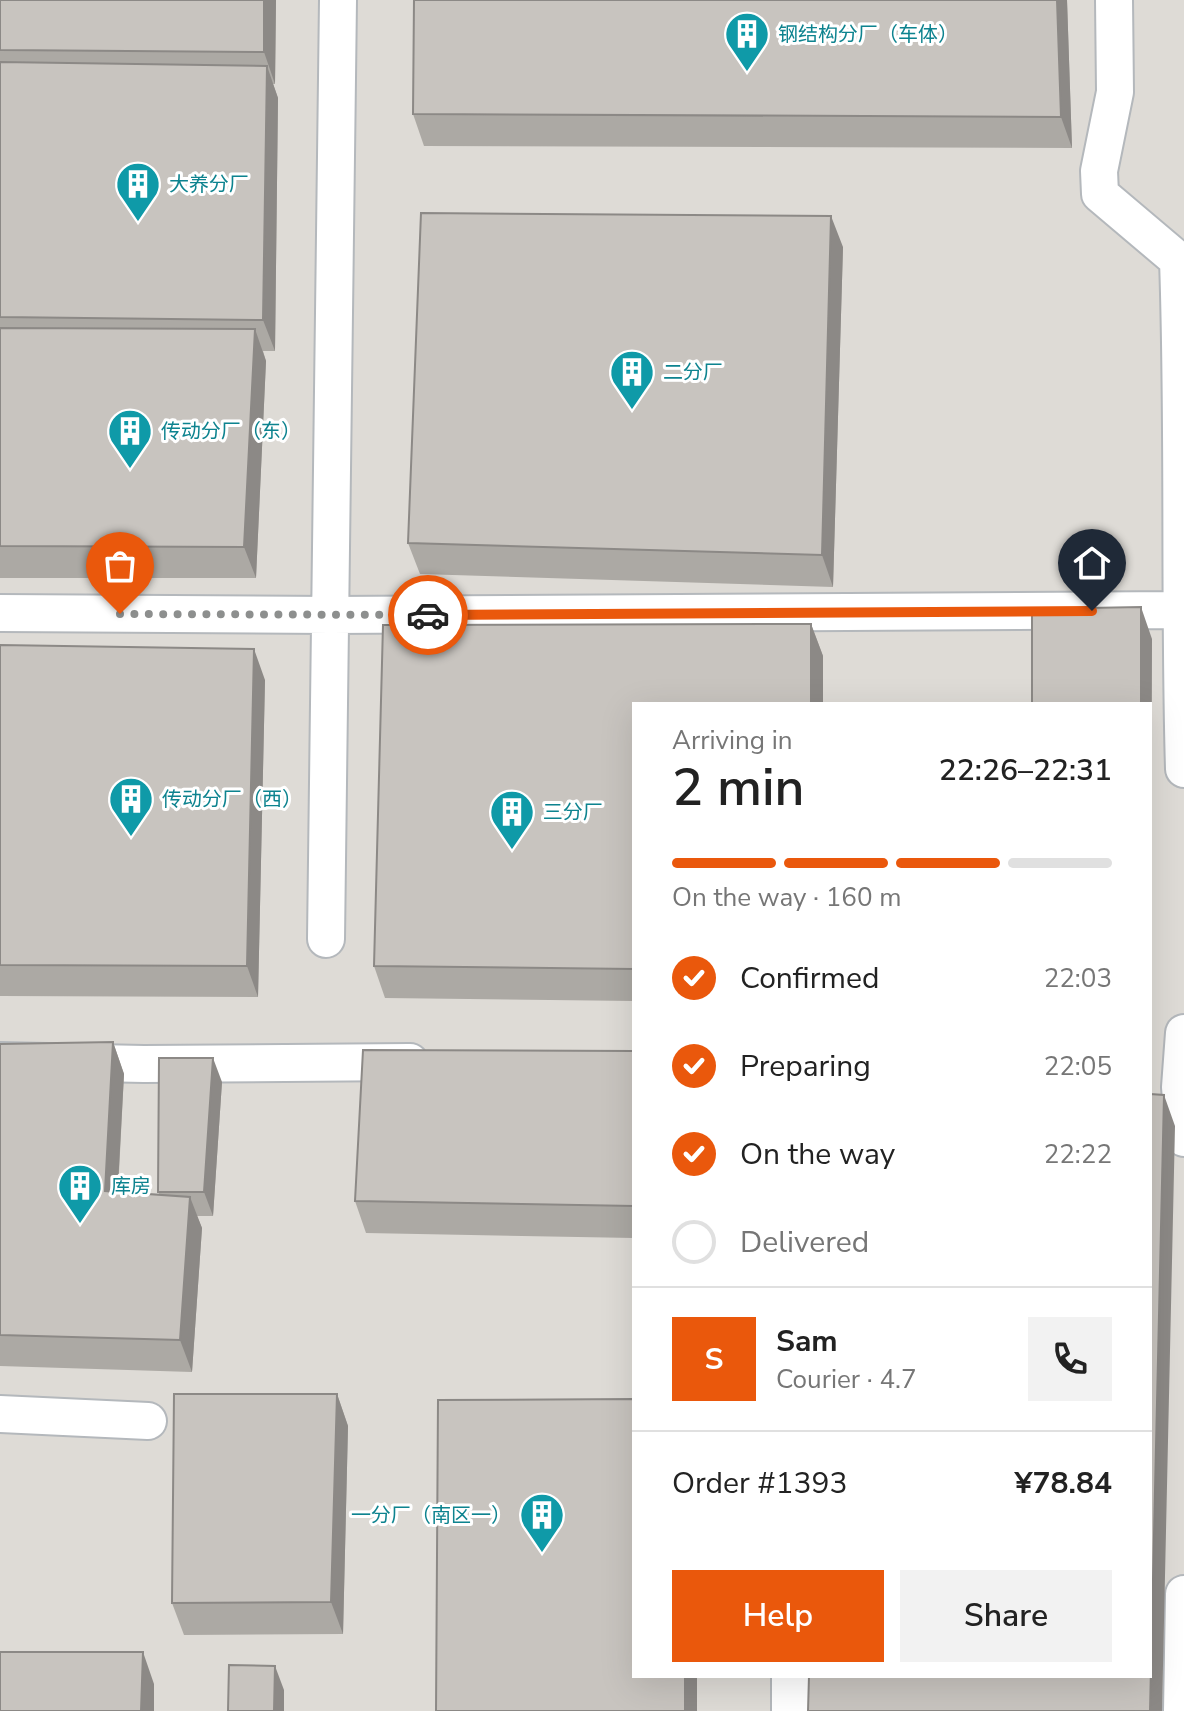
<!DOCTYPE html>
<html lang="en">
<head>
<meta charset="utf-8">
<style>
  :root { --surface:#fff; --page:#f2f2f2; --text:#222; --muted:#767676; --line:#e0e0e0; --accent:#ea580c }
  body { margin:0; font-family:"Nunito Sans","Noto Sans SC",sans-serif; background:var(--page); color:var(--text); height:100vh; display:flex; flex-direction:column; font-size:30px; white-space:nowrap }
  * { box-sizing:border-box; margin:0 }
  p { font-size:26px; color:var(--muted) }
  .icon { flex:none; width:44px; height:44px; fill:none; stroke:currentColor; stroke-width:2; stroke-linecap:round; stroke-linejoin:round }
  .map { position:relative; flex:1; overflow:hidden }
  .sheet { position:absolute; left:632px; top:702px; width:520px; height:976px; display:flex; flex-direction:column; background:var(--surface); border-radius:0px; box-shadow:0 8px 32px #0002 }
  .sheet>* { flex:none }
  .pin { position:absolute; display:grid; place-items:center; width:68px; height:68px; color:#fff; margin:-82px -34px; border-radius:50% 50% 50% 0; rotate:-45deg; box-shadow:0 0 8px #0007 }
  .pin .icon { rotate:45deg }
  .courier { position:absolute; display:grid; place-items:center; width:80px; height:80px; margin:-40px; border:6px solid #ea580c; border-radius:50%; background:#fff; color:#222; box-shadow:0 2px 10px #0007 }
  .headline em { font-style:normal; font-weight:600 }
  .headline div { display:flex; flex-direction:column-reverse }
  .headline { display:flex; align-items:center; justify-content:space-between; height:136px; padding:0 40px }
  h1 { font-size:52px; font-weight:600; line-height:60px }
  .bar { display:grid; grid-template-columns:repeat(4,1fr); gap:12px 8px; align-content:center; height:96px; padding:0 40px }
  .bar i { height:10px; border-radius:6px; background:var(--line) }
  .bar .selected { background:var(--accent) }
  .bar p { grid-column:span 4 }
  .line { display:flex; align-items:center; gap:20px; padding:0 40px; border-top:2px solid var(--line) }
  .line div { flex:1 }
  .round { display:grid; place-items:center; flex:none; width:84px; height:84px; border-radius:0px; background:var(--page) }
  ol { padding:0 40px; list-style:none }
  li { display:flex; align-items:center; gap:24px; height:88px }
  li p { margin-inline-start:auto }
  li .icon { padding:8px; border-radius:50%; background:var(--accent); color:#fff; stroke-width:4 }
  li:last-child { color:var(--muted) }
  li i { width:44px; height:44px; border:4px solid var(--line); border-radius:50% }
  .cta { display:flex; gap:16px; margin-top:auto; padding:16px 40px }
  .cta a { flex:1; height:92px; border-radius:0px; background:var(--accent); color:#fff; font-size:32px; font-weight:600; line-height:92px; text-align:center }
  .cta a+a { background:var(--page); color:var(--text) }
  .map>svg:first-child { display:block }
  .industrial { fill:#dedbd6; fill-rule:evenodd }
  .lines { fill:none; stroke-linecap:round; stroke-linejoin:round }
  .minor-casing { stroke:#b4b8bc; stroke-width:40 }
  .minor { stroke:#fff; stroke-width:36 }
  .wall { fill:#aca9a4 }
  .shaded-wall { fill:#8c8986 }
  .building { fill:#c8c4bf; stroke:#8c8986; stroke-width:2 }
  .done { stroke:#8d8f8e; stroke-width:8; stroke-dasharray:0 14.4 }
  .route { stroke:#ea580c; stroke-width:10 }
  .labels { text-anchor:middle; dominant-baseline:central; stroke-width:6; stroke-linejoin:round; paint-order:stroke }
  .culture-label { font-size:20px; fill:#0d838f; stroke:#fff; text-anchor:start }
</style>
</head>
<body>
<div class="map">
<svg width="1184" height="1711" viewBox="0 0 1184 1711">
  <rect width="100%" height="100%" fill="#ede9e1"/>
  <!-- industrial -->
  <path class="industrial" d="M0,0H1184V1711H0ZM634,704H1150V1676H634Z"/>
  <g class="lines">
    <!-- minor casing -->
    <g class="minor-casing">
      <path id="minor" d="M1114,0L1115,92L1099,171L1100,194L1178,260C1184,430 1179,599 1184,769
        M0,613L331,615L1179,610
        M326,939L338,0
        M1184,1033L1180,1087L1184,1138
        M0,1061L144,1064L410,1062
        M0,1414L148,1421
        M790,1711V1676
        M1182,1711L1184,1594"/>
    </g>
    <!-- minor -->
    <use href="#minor" class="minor"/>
  </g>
  <!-- wall -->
  <path class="wall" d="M0,0H276L275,84H273L278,98L275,351H263L266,361L256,578H0Z
    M414,0H1067L1072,148L424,146L413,114Z
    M843,247L833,587L420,574L408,543Z
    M811,624L823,656V704H634V1001L385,998L374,966L383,625Z
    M0,645L265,680L258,997L0,996Z
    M113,1042L124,1074L118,1192L159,1194L158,1192L222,1082L213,1216H197L202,1228L192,1372L0,1366V1044Z
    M634,1051V1238L366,1233L355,1201Z
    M337,1394L348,1426L343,1634L184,1635L172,1603Z"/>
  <!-- shaded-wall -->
  <path class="shaded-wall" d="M264,0H276L275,84L264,52Z
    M1057,0H1067L1072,148L1061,117Z
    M267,66L278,98L275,351L263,320Z
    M831,216L843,247L833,587L822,555Z
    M255,329L266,361L256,578L244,547Z
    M1141,607L1152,639L1151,1006L1150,704H1141Z
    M811,624L823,656V704H811Z
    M254,649L265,680L258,997L247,966Z
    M113,1042L124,1074L116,1222L105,1191Z
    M213,1058L222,1082L213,1216L204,1192Z
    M1164,1095L1175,1126L1162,1711H1150Z
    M190,1197L202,1228L192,1372L180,1340Z
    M337,1394L348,1426L343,1634L331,1602Z
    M143,1652L154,1684V1711H141Z
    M275,1666L284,1690V1711H274Z
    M685,1676H697V1711H685Z"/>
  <!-- building -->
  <path class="building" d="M0,0H264V52L0,50Z
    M414,0H1057L1061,117L413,114Z
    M0,62L267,66L263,320L0,317Z
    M421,213L831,216L822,555L408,543Z
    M0,328L255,329L244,547L0,546Z
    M1141,607V704H1032V609Z
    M811,624V704H634V969L374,966L383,625Z
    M0,645L254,649L247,966L0,965Z
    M113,1042L105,1191L190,1197L180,1340L0,1335V1044Z
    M363,1050L634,1051V1206L355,1201Z
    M159,1058H213L204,1192H158Z
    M1150,1094L1164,1095L1150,1711H808L809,1676H1150Z
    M174,1394H337L331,1602L172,1603Z
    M634,1399V1676H685V1711H436L438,1400Z
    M0,1652H143L141,1711H0Z
    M229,1665L275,1666L274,1711H228Z"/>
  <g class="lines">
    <!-- done -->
    <path class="done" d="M120,614L428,615"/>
    <!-- route -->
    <path class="route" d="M428,615L1092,611"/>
  </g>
  <!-- icons -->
  <defs>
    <g id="building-pin" transform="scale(2.3)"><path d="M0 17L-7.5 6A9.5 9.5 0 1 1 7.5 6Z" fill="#0f9aa8" stroke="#fff"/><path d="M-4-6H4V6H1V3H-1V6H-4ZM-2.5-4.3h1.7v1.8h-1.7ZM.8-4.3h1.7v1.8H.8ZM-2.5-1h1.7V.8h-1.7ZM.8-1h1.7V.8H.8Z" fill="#fff"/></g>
  </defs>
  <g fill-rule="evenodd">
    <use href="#building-pin" x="747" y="34"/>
    <use href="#building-pin" x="138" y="184"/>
    <use href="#building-pin" x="632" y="372"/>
    <use href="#building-pin" x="130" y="431"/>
    <use href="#building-pin" x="131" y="799"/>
    <use href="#building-pin" x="512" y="812"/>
    <use href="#building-pin" x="80" y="1186"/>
    <use href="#building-pin" x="542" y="1515"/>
  </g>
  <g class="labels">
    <!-- culture labels -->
    <g class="culture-label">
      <text x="778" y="34">钢结构分厂（车体）</text>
      <text x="169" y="184">大养分厂</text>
      <text x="663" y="372">二分厂</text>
      <text x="161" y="431">传动分厂（东）</text>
      <text x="162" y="799">传动分厂（西）</text>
      <text x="543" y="812">三分厂</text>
      <text x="111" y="1186">库房</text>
      <text x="511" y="1515" text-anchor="end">一分厂（南区一）</text>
    </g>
  </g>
</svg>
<div class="pin" style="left:120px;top:614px;background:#ea580c"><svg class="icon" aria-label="bag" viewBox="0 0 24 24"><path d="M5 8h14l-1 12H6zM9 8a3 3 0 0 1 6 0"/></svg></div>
<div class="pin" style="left:1092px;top:611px;background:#1f2937"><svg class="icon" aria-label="home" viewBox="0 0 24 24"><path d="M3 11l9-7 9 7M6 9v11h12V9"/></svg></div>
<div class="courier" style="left:428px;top:615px"><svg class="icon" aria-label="car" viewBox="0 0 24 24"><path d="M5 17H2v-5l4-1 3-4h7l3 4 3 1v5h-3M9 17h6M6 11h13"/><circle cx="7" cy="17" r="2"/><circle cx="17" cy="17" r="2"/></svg></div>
<section class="sheet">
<div class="headline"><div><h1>2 min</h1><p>Arriving in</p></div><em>22:26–22:31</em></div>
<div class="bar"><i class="selected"></i><i class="selected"></i><i class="selected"></i><i></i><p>On the way · 160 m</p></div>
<ol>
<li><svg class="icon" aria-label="check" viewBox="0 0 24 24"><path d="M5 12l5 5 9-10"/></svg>Confirmed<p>22:03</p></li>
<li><svg class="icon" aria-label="check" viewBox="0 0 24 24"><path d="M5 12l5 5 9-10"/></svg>Preparing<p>22:05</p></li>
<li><svg class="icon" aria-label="check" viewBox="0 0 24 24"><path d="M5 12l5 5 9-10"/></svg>On the way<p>22:22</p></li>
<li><i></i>Delivered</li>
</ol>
<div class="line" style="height:144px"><b class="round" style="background:var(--accent);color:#fff">S</b><div><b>Sam</b><p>Courier · 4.7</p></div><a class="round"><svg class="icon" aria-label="phone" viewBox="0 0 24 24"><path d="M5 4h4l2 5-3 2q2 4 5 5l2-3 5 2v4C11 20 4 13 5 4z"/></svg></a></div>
<div class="line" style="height:104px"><div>Order #1393</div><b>¥78.84</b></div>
<div class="cta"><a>Help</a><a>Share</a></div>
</section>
</div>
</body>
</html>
